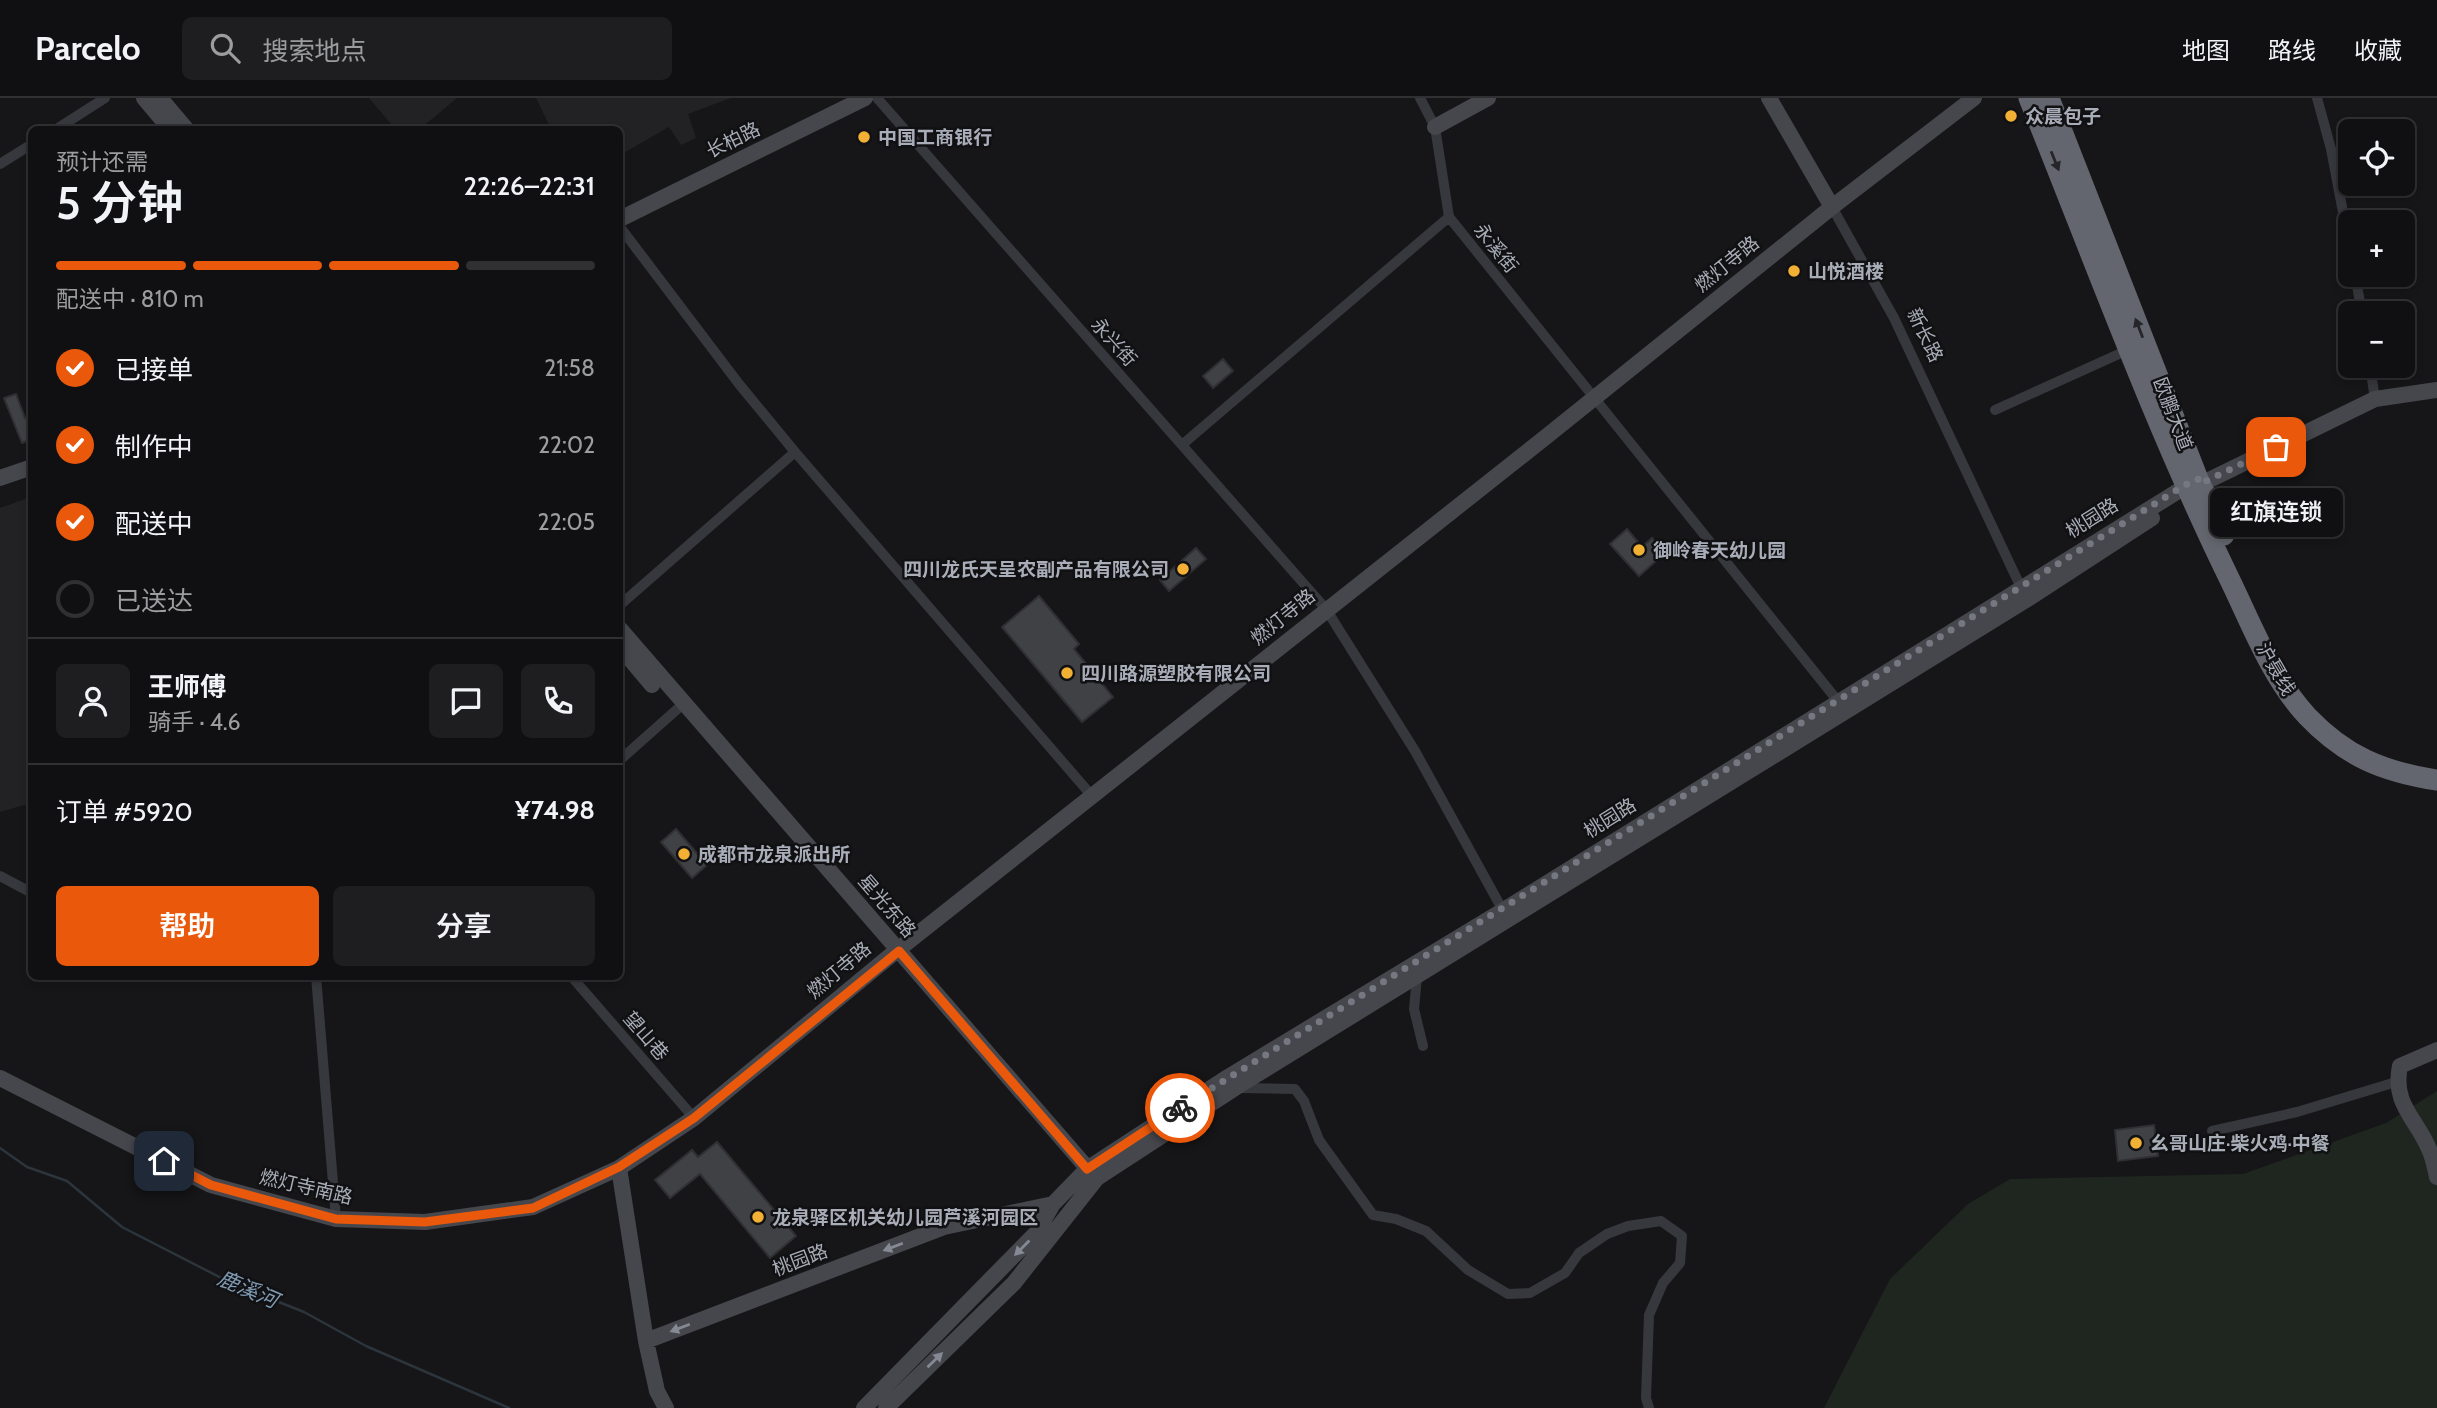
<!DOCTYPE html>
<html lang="zh">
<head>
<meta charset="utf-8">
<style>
  :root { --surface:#101012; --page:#1e1e20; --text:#f1f3f6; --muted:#9c9d9f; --line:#303032; --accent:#ea580c }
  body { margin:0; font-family:Cabin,"Noto Sans SC",sans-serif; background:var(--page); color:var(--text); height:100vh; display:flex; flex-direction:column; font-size:26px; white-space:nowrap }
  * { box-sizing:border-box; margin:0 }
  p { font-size:23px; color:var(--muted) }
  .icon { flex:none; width:38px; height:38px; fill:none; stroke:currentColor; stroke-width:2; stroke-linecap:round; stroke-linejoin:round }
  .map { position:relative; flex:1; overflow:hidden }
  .details { position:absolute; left:28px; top:28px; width:595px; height:854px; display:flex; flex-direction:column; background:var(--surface); border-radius:10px; box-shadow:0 4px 10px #0003,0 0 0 2px var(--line) }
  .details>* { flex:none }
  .tools { position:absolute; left:2338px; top:21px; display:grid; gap:14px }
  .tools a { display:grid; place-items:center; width:77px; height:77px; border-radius:10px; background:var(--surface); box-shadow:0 4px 10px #0003,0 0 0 2px var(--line); font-size:35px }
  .pin { position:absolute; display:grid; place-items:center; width:60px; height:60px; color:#fff; margin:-30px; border-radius:14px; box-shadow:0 4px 10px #0006 }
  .courier { position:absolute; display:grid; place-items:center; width:70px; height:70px; margin:-35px; border:5px solid #ea580c; border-radius:50%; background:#fff; color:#222; box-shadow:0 2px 9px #0007 }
  .bubble { position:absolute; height:49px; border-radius:10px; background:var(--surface); box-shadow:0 4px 10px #0003,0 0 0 2px var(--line); font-size:23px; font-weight:600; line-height:49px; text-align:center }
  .summary em { font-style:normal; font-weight:600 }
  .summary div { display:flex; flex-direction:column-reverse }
  .summary { display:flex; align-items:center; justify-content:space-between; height:119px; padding:0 28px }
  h1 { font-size:46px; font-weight:600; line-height:52px }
  .bar { display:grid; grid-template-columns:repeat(4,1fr); gap:10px 7px; align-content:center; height:84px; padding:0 28px }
  .bar i { height:9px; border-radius:5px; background:var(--line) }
  .bar .active { background:var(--accent) }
  .bar p { grid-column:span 4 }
  .line { display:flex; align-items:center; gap:18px; padding:0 28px; border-top:2px solid var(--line) }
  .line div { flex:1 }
  .round { display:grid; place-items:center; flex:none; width:74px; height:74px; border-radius:10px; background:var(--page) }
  ol { padding:0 28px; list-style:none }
  li { display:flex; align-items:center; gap:21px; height:77px }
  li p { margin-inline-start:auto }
  li .icon { padding:7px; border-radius:50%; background:var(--accent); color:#fff; stroke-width:4 }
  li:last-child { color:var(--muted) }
  li i { width:38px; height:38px; border:4px solid var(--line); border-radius:50% }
  .cta { display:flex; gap:14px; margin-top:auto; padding:14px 28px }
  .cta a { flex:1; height:80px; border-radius:10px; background:var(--accent); color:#fff; font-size:28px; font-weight:600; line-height:80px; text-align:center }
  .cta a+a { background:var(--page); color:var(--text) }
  header { display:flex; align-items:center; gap:42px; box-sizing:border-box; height:98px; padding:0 35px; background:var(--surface); border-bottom:2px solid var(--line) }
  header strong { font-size:33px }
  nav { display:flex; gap:38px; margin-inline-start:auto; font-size:24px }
  .search { width:490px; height:63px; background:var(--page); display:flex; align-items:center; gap:18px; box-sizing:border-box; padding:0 24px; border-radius:10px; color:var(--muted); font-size:26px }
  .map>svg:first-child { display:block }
  .built { fill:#222225 }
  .green { fill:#1e261f }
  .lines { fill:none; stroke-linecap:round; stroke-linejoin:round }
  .stream { stroke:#2c353c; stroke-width:2.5 }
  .building { fill:#404145; stroke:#303034; stroke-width:2 }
  .street { stroke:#37383d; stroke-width:10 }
  .secondary { stroke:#45474d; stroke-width:16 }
  .highway { stroke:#63666e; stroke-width:21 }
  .oneway { fill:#26262a }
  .oneway2 { fill:#858993 }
  .done { stroke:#757880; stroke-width:7; stroke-dasharray:0 12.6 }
  .route { stroke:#ea580c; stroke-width:9 }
  .poi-dot { fill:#f2b134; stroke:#111113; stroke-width:2.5 }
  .labels { text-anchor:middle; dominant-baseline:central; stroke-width:5; stroke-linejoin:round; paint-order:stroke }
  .poi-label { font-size:19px; font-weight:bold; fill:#a8adb8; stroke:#111113; text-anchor:start }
  .street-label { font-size:19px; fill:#a8adb8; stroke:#111113 }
  .water-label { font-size:21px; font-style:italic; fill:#7f9bb3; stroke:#111113 }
</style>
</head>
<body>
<header>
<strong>Parcelo</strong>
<div class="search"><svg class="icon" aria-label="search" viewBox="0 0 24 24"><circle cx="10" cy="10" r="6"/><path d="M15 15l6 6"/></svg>搜索地点</div>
<nav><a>地图</a><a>路线</a><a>收藏</a></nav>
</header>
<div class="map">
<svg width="2437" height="1310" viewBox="0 0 2437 1310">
  <rect width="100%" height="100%" fill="#161618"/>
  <!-- built -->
  <path class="built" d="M369,0H457L420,31L396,32Z
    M536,0H731L688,16L696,40L681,47L669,29L620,57V32L551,31Z
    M31,399V705L0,714V410Z"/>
  <!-- green -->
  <path class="green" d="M2437,993V1310H1824L1890,1181L1968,1106L2010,1081L2243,1076L2386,1025Z"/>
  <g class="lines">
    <!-- stream -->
    <path class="stream" d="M0,1050L27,1069L67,1083L122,1129L231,1185L304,1214L366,1248L509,1310"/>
  </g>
  <!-- building -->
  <path class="building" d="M1223,261L1233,273L1213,290L1203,278Z
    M16,296L25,320L32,318V341L22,345L4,300Z
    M1627,431L1642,449L1652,440L1665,455L1639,478L1610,446Z
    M1196,450L1206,461L1169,493L1160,482Z
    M1039,498L1079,546L1074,551L1113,599L1082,624L1002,529Z
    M676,731L707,767L692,780L661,744Z
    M2154,1027L2158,1058L2118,1063L2115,1032Z
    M717,1044L796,1138L770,1160L700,1076L670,1100L655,1082L692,1052L698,1059Z"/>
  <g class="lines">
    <!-- street -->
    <path class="street" d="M877,0L1326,511L1415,653L1506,818
      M1420,0L1435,29L1449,119L1841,607
      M2317,0L2331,51L2350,151
      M55,32L105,0
      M0,66L32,46
      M1832,109L1894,220L2024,496
      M620,129L739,286L795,354L1092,698
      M2355,177L2362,215
      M2370,268L2375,301
      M1995,312L2130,251
      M1183,346L1449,119
      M32,417V420
      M620,507L795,354
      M620,662L683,606
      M0,778L32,795
      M316,878L336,1121
      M571,878L694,1020
      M1417,878L1414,911L1423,948
      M1238,990L1295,991L1304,1003L1319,1042L1373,1117L1396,1121L1426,1133L1468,1172L1508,1196L1530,1195L1565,1175L1579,1155L1607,1136L1628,1128L1661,1123L1682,1138L1680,1165L1663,1185L1649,1217L1646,1300L1649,1310
      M2212,1033L2297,1014L2396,984"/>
    <!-- secondary -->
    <path class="secondary" d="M144,0L171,32
      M160,0L187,32
      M1769,0L1832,109
      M1435,29L1488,0
      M620,121L865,0
      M0,380L32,369
      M2201,386L2375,301L2437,292
      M620,531L1095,1079
      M620,549L652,587
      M2437,952L2400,968C2392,1006 2416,1020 2429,1051C2433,1059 2435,1070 2437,1079
      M0,980L211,1087L336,1121L425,1124L533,1109L619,1070L694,1020L890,858L1547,338L1832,109L1974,0
      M619,1070L646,1243L657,1293L666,1310
      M646,1243L944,1129L1053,1106
      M864,1310L1036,1135L1053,1106L1087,1071L1228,979L1502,813L2196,382
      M886,1310L1014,1185L1097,1080L1235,990L2026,502L2152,420"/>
    <!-- highway -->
    <path class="highway" d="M2029,0C2094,161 2153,324 2229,480C2252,527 2271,579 2307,618C2345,658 2383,674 2437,682
      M2049,0L2198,381L2224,437"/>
  </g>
  <!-- one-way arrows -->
  <defs><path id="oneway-solid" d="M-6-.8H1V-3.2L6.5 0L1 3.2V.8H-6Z" transform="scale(1.75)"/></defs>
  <g class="oneway">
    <use href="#oneway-solid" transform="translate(2055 63) rotate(68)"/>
    <use href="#oneway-solid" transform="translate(2139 230) rotate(-111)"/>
  </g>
  <g class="oneway2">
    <use href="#oneway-solid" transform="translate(893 1149) rotate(159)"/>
    <use href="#oneway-solid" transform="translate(1022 1150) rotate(135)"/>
    <use href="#oneway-solid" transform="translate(680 1230) rotate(159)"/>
    <use href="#oneway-solid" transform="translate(935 1262) rotate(-44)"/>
  </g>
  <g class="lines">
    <!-- done -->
    <path class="done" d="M1180,1010L2185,387L2198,381L2200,386L2276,349"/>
    <!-- route -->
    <path class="route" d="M164,1063L211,1087L336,1121L425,1124L533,1110L619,1069L694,1020L899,853L1087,1071L1180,1010"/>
  </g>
  <!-- markers -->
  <g class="poi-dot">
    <circle cx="2011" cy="18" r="7"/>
    <circle cx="864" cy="39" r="7"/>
    <circle cx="1794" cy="173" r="7"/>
    <circle cx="1639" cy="452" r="7"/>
    <circle cx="1183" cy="471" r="7"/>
    <circle cx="1067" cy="575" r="7"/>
    <circle cx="684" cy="756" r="7"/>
    <circle cx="2136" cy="1045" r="7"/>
    <circle cx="758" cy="1119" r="7"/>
  </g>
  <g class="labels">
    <!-- poi labels -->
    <g class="poi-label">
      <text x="2025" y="18">众晨包子</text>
      <text x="878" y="39">中国工商银行</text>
      <text x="1808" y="173">山悦酒楼</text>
      <text x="1653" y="452">御岭春天幼儿园</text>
      <text x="1169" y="471" text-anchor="end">四川龙氏天呈农副产品有限公司</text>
      <text x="1081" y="575">四川路源塑胶有限公司</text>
      <text x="698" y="756">成都市龙泉派出所</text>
      <text x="2150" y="1045">幺哥山庄·柴火鸡·中餐</text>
      <text x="772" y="1119">龙泉驿区机关幼儿园芦溪河园区</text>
    </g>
    <!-- street labels -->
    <g class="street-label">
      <text transform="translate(733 42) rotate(-26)">长柏路</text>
      <text transform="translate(1496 150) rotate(51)">永溪街</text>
      <text transform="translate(1727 166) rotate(-39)">燃灯寺路</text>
      <text transform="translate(1925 237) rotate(64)">新长路</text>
      <text transform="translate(1114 244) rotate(48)">永兴街</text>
      <text transform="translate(2173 316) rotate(69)">欧鹏大道</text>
      <text transform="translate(2092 420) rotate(-32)">桃园路</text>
      <text transform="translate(1283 519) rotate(-39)">燃灯寺路</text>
      <text transform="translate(2276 571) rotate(60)">沪聂线</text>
      <text transform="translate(1610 720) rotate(-32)">桃园路</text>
      <text transform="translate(887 808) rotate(49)">星光东路</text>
      <text transform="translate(839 872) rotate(-40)">燃灯寺路</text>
      <text transform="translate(646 938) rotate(49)">望山巷</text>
      <text transform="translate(306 1089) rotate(13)">燃灯寺南路</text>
      <text transform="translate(800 1162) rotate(-21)">桃园路</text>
    </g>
    <!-- water labels -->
    <g class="water-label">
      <text transform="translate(248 1191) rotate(23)">鹿溪河</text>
    </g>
  </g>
</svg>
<div class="tools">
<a><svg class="icon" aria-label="locate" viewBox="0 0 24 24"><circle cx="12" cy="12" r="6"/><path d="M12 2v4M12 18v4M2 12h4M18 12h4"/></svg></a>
<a>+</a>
<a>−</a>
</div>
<div class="pin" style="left:2276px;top:349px;background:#ea580c"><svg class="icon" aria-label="bag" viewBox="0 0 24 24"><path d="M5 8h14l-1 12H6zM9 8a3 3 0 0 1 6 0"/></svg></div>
<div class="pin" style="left:164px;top:1063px;background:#1f2937"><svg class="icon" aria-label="home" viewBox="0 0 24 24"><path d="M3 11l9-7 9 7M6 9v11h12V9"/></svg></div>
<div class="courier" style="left:1180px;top:1010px"><svg class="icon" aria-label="bike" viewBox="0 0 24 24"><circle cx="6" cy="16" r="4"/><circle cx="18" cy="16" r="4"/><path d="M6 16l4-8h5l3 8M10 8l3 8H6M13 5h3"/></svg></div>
<div class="bubble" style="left:2210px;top:390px;width:133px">红旗连锁</div>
<section class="details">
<div class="summary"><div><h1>5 分钟</h1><p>预计还需</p></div><em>22:26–22:31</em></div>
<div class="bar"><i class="active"></i><i class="active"></i><i class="active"></i><i></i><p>配送中 · 810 m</p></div>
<ol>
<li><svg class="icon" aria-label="check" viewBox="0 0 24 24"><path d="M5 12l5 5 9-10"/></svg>已接单<p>21:58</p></li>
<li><svg class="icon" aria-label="check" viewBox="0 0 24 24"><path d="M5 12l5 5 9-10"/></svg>制作中<p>22:02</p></li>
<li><svg class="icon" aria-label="check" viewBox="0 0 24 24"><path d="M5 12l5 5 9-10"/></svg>配送中<p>22:05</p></li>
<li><i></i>已送达</li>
</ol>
<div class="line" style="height:126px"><a class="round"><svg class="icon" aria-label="person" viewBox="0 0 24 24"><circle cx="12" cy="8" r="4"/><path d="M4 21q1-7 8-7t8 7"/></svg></a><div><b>王师傅</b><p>骑手 · 4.6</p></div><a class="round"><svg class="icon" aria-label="chat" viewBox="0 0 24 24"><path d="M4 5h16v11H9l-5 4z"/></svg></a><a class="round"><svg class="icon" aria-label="phone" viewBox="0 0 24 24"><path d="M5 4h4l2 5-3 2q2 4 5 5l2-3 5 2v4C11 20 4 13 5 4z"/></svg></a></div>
<div class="line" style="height:91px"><div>订单 #5920</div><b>¥74.98</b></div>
<div class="cta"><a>帮助</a><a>分享</a></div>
</section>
</div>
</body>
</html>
